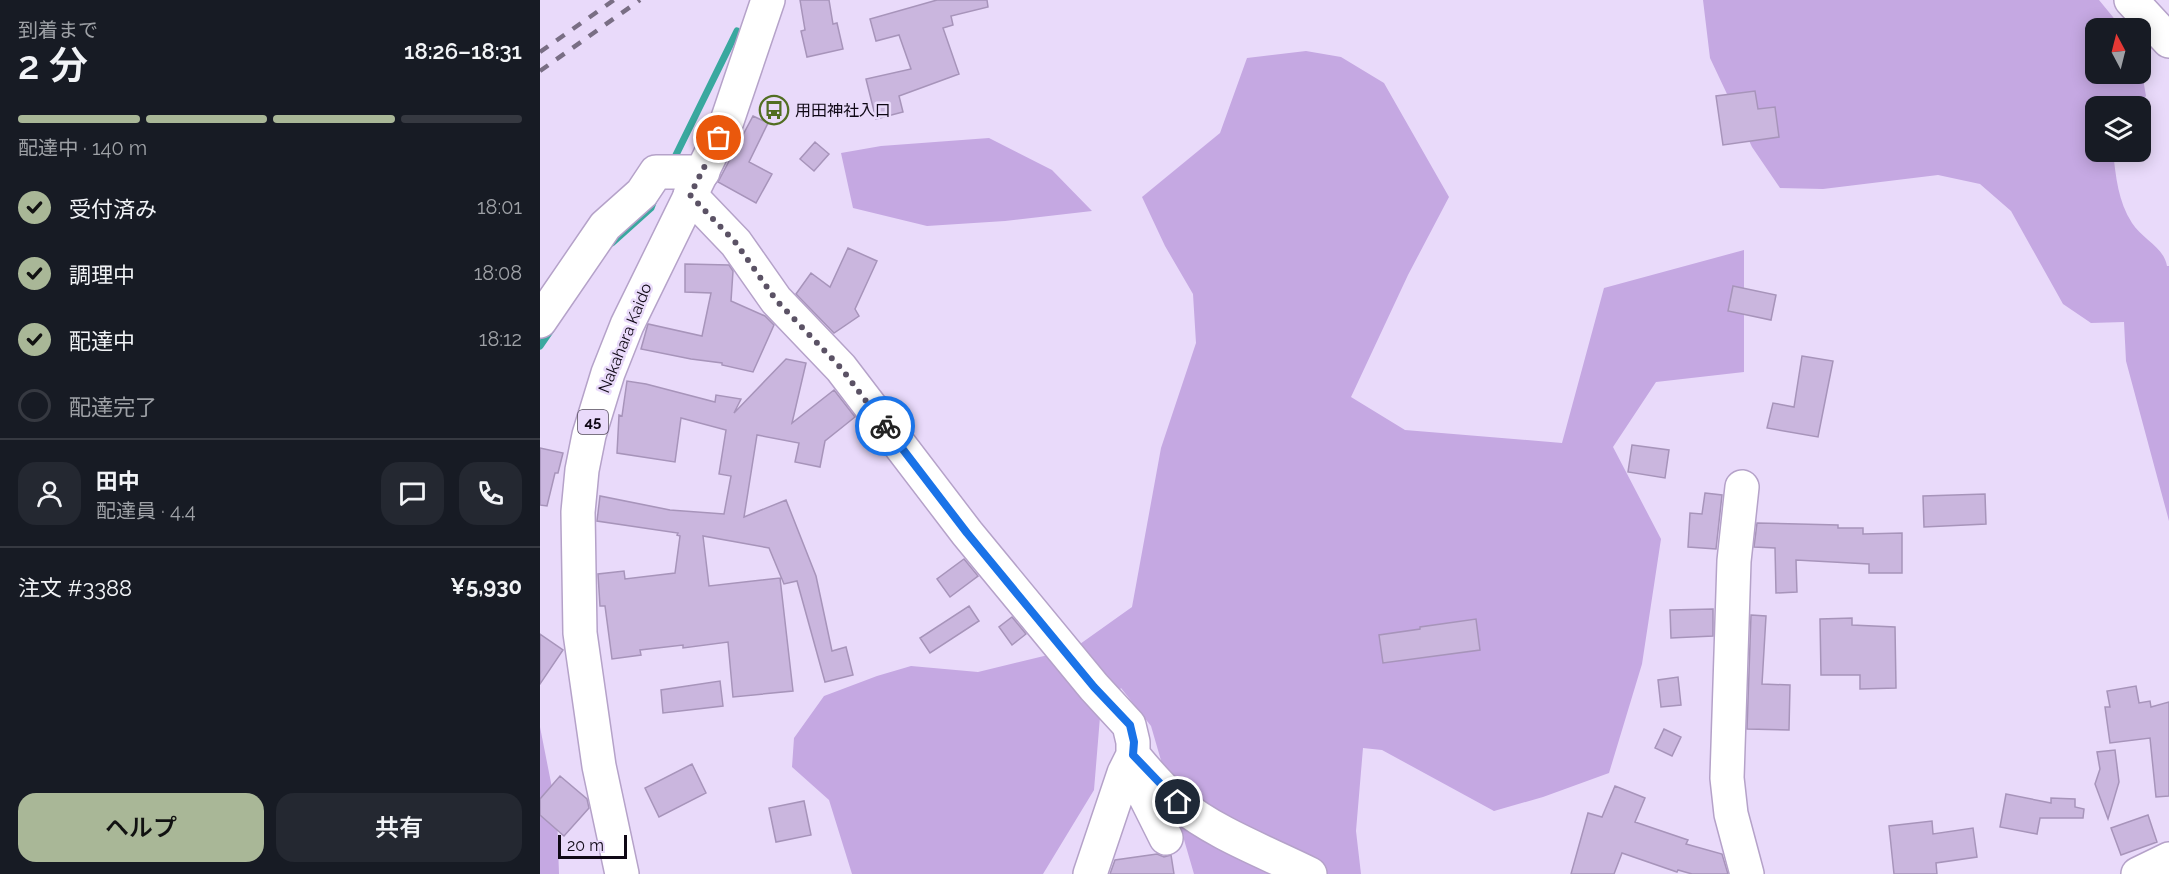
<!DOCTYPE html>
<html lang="ja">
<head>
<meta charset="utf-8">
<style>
  :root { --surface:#171b24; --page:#242831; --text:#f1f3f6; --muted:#9ea1a6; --line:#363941; --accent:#a9b797 }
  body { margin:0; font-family:Raleway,"Noto Sans JP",sans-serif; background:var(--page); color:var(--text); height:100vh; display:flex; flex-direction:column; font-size:22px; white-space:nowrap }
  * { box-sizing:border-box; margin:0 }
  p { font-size:20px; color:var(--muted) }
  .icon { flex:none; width:33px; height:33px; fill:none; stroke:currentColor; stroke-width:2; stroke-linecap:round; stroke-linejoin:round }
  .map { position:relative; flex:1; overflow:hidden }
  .sheet { display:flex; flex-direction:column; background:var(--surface); width:540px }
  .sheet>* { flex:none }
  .needle { width:39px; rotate:353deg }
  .controls { position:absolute; left:1545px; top:18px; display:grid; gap:12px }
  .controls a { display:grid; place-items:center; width:66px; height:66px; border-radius:12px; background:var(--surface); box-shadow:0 3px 15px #0003; font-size:30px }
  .scale { position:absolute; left:18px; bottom:15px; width:69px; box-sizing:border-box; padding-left:6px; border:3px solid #0f0815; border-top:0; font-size:16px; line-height:21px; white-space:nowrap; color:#0f0815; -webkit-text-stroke:4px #e9dafa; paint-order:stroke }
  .pin { position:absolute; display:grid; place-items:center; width:51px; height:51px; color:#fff; margin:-26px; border:3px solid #fff; border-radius:50%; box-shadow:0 2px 6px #0007 }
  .courier { position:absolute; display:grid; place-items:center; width:60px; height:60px; margin:-30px; border:4px solid #1a73e8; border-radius:50%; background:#fff; color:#222; box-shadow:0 2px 8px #0007 }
  .summary em { font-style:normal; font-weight:600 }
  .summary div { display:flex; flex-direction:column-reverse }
  .summary { display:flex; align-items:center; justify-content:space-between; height:102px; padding:0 18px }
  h1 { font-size:39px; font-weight:600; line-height:45px }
  .bar { display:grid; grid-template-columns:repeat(4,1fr); gap:9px 6px; align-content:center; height:72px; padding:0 18px }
  .bar i { height:8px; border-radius:4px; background:var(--line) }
  .bar .current { background:var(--accent) }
  .bar p { grid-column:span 4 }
  .line { display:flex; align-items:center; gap:15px; padding:0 18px; border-top:2px solid var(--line) }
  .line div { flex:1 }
  .round { display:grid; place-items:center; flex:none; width:63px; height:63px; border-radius:18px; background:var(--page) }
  ol { padding:0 18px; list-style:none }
  li { display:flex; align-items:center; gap:18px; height:66px }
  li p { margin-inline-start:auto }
  li .icon { padding:6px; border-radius:50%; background:var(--accent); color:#111; stroke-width:4 }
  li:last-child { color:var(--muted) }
  li i { width:33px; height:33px; border:3px solid var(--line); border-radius:50% }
  .primary-button { display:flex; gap:12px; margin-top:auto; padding:12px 18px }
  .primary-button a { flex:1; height:69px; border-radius:18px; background:var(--accent); color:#111; font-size:24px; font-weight:600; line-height:69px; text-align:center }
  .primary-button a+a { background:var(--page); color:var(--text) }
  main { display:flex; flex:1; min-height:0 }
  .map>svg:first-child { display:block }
  .green { fill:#c5a8e2 }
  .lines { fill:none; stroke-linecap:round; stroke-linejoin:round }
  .stream { stroke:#3aa89f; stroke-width:7 }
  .building { fill:#cab6de; stroke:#a794ba; stroke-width:1.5 }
  .minor-casing { stroke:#b5a2c9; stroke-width:36 }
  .major-casing { stroke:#b5a2c9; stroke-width:36 }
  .minor { stroke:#fff; stroke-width:33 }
  .major { stroke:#fff; stroke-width:33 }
  .rail { stroke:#796e84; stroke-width:4.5; stroke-dasharray:10 10; stroke-linecap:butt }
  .done { stroke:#5b5265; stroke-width:6; stroke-dasharray:0 10.8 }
  .route { stroke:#1a73e8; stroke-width:8 }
  .labels { text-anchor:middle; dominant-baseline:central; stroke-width:5; stroke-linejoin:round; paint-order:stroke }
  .shield { fill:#e9dafa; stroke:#50475a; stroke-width:1.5 }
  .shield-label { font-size:15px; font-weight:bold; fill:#0f0815 }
  .poi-label { font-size:16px; fill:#0f0815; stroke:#e9dafa; text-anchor:start }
  .street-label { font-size:16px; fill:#0f0815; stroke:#e9dafa }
</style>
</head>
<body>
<main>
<section class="sheet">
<div class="summary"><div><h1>2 分</h1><p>到着まで</p></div><em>18:26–18:31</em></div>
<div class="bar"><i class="current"></i><i class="current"></i><i class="current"></i><i></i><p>配達中 · 140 m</p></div>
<ol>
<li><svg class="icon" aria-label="check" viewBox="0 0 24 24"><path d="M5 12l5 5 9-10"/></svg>受付済み<p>18:01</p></li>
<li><svg class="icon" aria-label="check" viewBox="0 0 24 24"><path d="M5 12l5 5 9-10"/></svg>調理中<p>18:08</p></li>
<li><svg class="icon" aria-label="check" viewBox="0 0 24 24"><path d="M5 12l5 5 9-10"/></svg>配達中<p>18:12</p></li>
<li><i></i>配達完了</li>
</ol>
<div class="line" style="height:108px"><a class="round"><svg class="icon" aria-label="person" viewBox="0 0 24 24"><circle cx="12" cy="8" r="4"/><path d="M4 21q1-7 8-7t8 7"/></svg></a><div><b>田中</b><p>配達員 · 4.4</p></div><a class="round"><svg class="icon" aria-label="chat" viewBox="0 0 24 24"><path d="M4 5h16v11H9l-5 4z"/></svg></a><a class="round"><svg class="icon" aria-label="phone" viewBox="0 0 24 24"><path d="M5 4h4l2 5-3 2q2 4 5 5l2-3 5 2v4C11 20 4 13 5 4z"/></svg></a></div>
<div class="line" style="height:78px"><div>注文 #3388</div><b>¥5,930</b></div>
<div class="primary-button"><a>ヘルプ</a><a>共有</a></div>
</section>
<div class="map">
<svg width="1629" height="874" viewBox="0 0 1629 874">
  <rect width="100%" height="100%" fill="#e9dafa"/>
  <!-- green -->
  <path class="green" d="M1163,0H1559L1582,28H1556V74H1600L1601,67L1606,96L1597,106H1556V152H1573C1576,177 1578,201 1592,223C1602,239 1624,247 1627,266H1629V521L1586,361L1584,322L1551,323L1523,304L1471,211L1440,184L1398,175L1283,189L1240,188L1212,147L1170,58Z
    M766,51L801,57L844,83L909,197L868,275L811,397L865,430L1022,443L1064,288L1204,250V372L1116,382L1073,447L1121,539L1102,664L1069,773L1003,797L954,811L842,750L823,748L816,831L821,874H654L611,726L581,688L560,717L554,790L503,874H312L289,800L252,767L254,738L284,696L337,676L371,666L438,672L533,649L592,607L621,448L656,343L653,294L625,246L602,197L680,133L707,58Z
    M449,138L512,170L552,211L465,221L387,226L313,208L301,153L341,146Z
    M0,727L17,813L19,874H0Z"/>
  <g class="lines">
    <!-- stream -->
    <path class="stream" d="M132,163L197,31
      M72,243L111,208L114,200
      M0,346L11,330"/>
  </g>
  <!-- building -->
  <path class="building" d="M260,0H289L293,24L297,23L303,49L267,57L261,31L265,30Z
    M397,0H447L448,7L411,16L413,25L403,28L419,74L359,96L363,112L336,119L326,79L371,69L359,35L336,41L330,19Z
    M1215,91L1218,109L1235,107L1239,137L1183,145L1176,96Z
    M213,116L228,123L209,162L232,174L216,203L178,182Z
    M275,142L289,154L274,171L260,159Z
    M308,248L337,261L315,309L319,316L294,333L256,294L271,273L290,287Z
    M145,264L189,265L193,271L191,301L225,316L234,325L213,372L182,365V363L151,359L101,349L108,324L162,336L171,293L145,292Z
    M1193,286L1236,295L1231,320L1188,311Z
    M1262,356L1293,361L1278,437L1227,428L1233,403L1254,407Z
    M246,359L266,363L252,423L294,390L315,417L285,441L280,467L255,462L259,443L217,435L204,517L246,500L276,576L292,651L306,647L313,675L285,682L257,581L244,584L229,548L163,536L169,586L240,578L253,691L193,697L188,642L143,648V645L100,650L101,655L72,659L65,606H60L58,574L84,571L85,579L135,573L140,536L137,535L138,533L57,521L60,496L130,510L184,514L191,476L179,474L186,430L141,418L135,462L77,453L79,415L82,416L87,381L106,384L175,402L176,395L201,399L194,413Z
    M1092,445L1129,450L1125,478L1088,472Z
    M0,448L23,453L18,473H15L7,506L0,505Z
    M1165,493L1182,495L1176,549L1148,547L1150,513L1162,514Z
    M1445,494L1446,524L1384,527L1383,496Z
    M1217,523L1298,525V528H1323V534L1362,533V573H1329V564L1256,560L1257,592L1236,593L1235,548L1214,547Z
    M424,559L438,576L410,597L397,579Z
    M429,606L439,621L390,653L380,638Z
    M1173,609V636L1131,638L1130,610Z
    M1211,615L1226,616L1222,684L1250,685L1249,730L1207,729Z
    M472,617L486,634L472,645L459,627Z
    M1312,618V625L1355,627L1356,688L1320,689V675H1281L1280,619Z
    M936,619L940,650L843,663L839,635L880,629V627Z
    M0,634L23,650L0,684Z
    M1138,677L1141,705L1121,707L1118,680Z
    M180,681L183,706L123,713L121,690Z
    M1596,686L1599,703L1610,701L1611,707L1629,702V796L1616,797L1610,738L1570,743L1565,707H1570L1567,691Z
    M1124,729L1141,737L1132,756L1115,748Z
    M1575,750L1579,782L1568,819L1555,784L1560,769L1557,752Z
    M152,764L166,793L119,817L105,788Z
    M20,776L47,799L49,808L24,836L0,815V799Z
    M1075,786L1105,798L1095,822L1148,840L1146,844L1182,854L1188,874H1152L1138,870L1137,872L1082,853L1074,874H1031L1048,813L1062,817Z
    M1466,794L1511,803V798L1535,799V807L1544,809L1543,818H1500L1497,834L1460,827Z
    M264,801L271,835L236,842L229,808Z
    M1608,815L1617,842L1581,855L1571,828Z
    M1392,821L1393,834L1433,828L1437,857L1396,863L1397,874H1354L1349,826Z
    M617,854L624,857L631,855L634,874H570L575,860Z"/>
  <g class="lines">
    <!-- minor casing -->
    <g class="minor-casing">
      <path id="minor" d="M1591,0L1629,41
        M150,195L196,243L236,300L301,368L427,533L554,687L589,725L593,742V755C607,772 622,789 638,803C676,834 726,852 770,874
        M0,321L65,226L102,193L116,172H163
        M1202,487L1194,561L1187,778L1191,814L1207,874
        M595,769L596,778L626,838
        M550,874L584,773L593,755
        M1598,874L1629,859"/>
    </g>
    <!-- major casing -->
    <g class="major-casing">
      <path id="major" d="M82,874L59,766L40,633L38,512L42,470L49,435L68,373L87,325L187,121L228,0"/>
    </g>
    <!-- minor -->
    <use href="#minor" class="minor"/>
    <!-- major -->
    <use href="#major" class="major"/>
    <!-- rail -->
    <path class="rail" d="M0,52L74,0
      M0,71L100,0"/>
  </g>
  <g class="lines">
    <!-- done -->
    <path class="done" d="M179,138L150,195L196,243L236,300L301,368L345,426"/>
    <!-- route -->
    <path class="route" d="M345,426L427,533L554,687L590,725L594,742L593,755L638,802"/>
  </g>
  <!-- icons -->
  <defs>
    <g id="bus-ring" transform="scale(1.5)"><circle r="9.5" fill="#e9dafa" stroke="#526e22" stroke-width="1.5"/><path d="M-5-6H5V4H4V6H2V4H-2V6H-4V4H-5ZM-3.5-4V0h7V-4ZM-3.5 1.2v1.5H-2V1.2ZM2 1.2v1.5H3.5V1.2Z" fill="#526e22"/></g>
  </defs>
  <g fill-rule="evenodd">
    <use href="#bus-ring" x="234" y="110"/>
  </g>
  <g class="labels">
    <!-- shield labels -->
    <rect class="shield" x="38" y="410" width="30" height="24" rx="4.5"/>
    <g class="shield-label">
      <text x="53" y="422">45</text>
    </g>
    <!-- poi labels -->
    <g class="poi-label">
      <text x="255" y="110">用田神社入口</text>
    </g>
    <!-- street labels -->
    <g class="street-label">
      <text transform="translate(85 338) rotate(-68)">Nakahara Kaido</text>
    </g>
  </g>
</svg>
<div class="controls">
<a><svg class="needle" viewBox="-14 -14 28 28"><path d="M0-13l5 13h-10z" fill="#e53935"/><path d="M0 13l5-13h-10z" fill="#9ea1a6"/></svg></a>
<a><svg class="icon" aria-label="layers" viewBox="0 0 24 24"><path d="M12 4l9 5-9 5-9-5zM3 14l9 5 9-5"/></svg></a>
</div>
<div class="scale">20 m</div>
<div class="pin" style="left:179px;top:138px;background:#ea580c"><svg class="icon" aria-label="bag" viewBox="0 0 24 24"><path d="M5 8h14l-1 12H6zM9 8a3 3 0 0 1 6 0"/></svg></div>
<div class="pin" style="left:638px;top:802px;background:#1f2937"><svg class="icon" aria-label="home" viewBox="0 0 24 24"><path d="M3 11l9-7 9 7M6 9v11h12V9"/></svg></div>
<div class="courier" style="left:345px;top:426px"><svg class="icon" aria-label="bike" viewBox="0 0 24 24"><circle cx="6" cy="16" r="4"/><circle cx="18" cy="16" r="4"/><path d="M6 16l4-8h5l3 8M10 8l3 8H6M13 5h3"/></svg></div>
</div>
</main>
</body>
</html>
